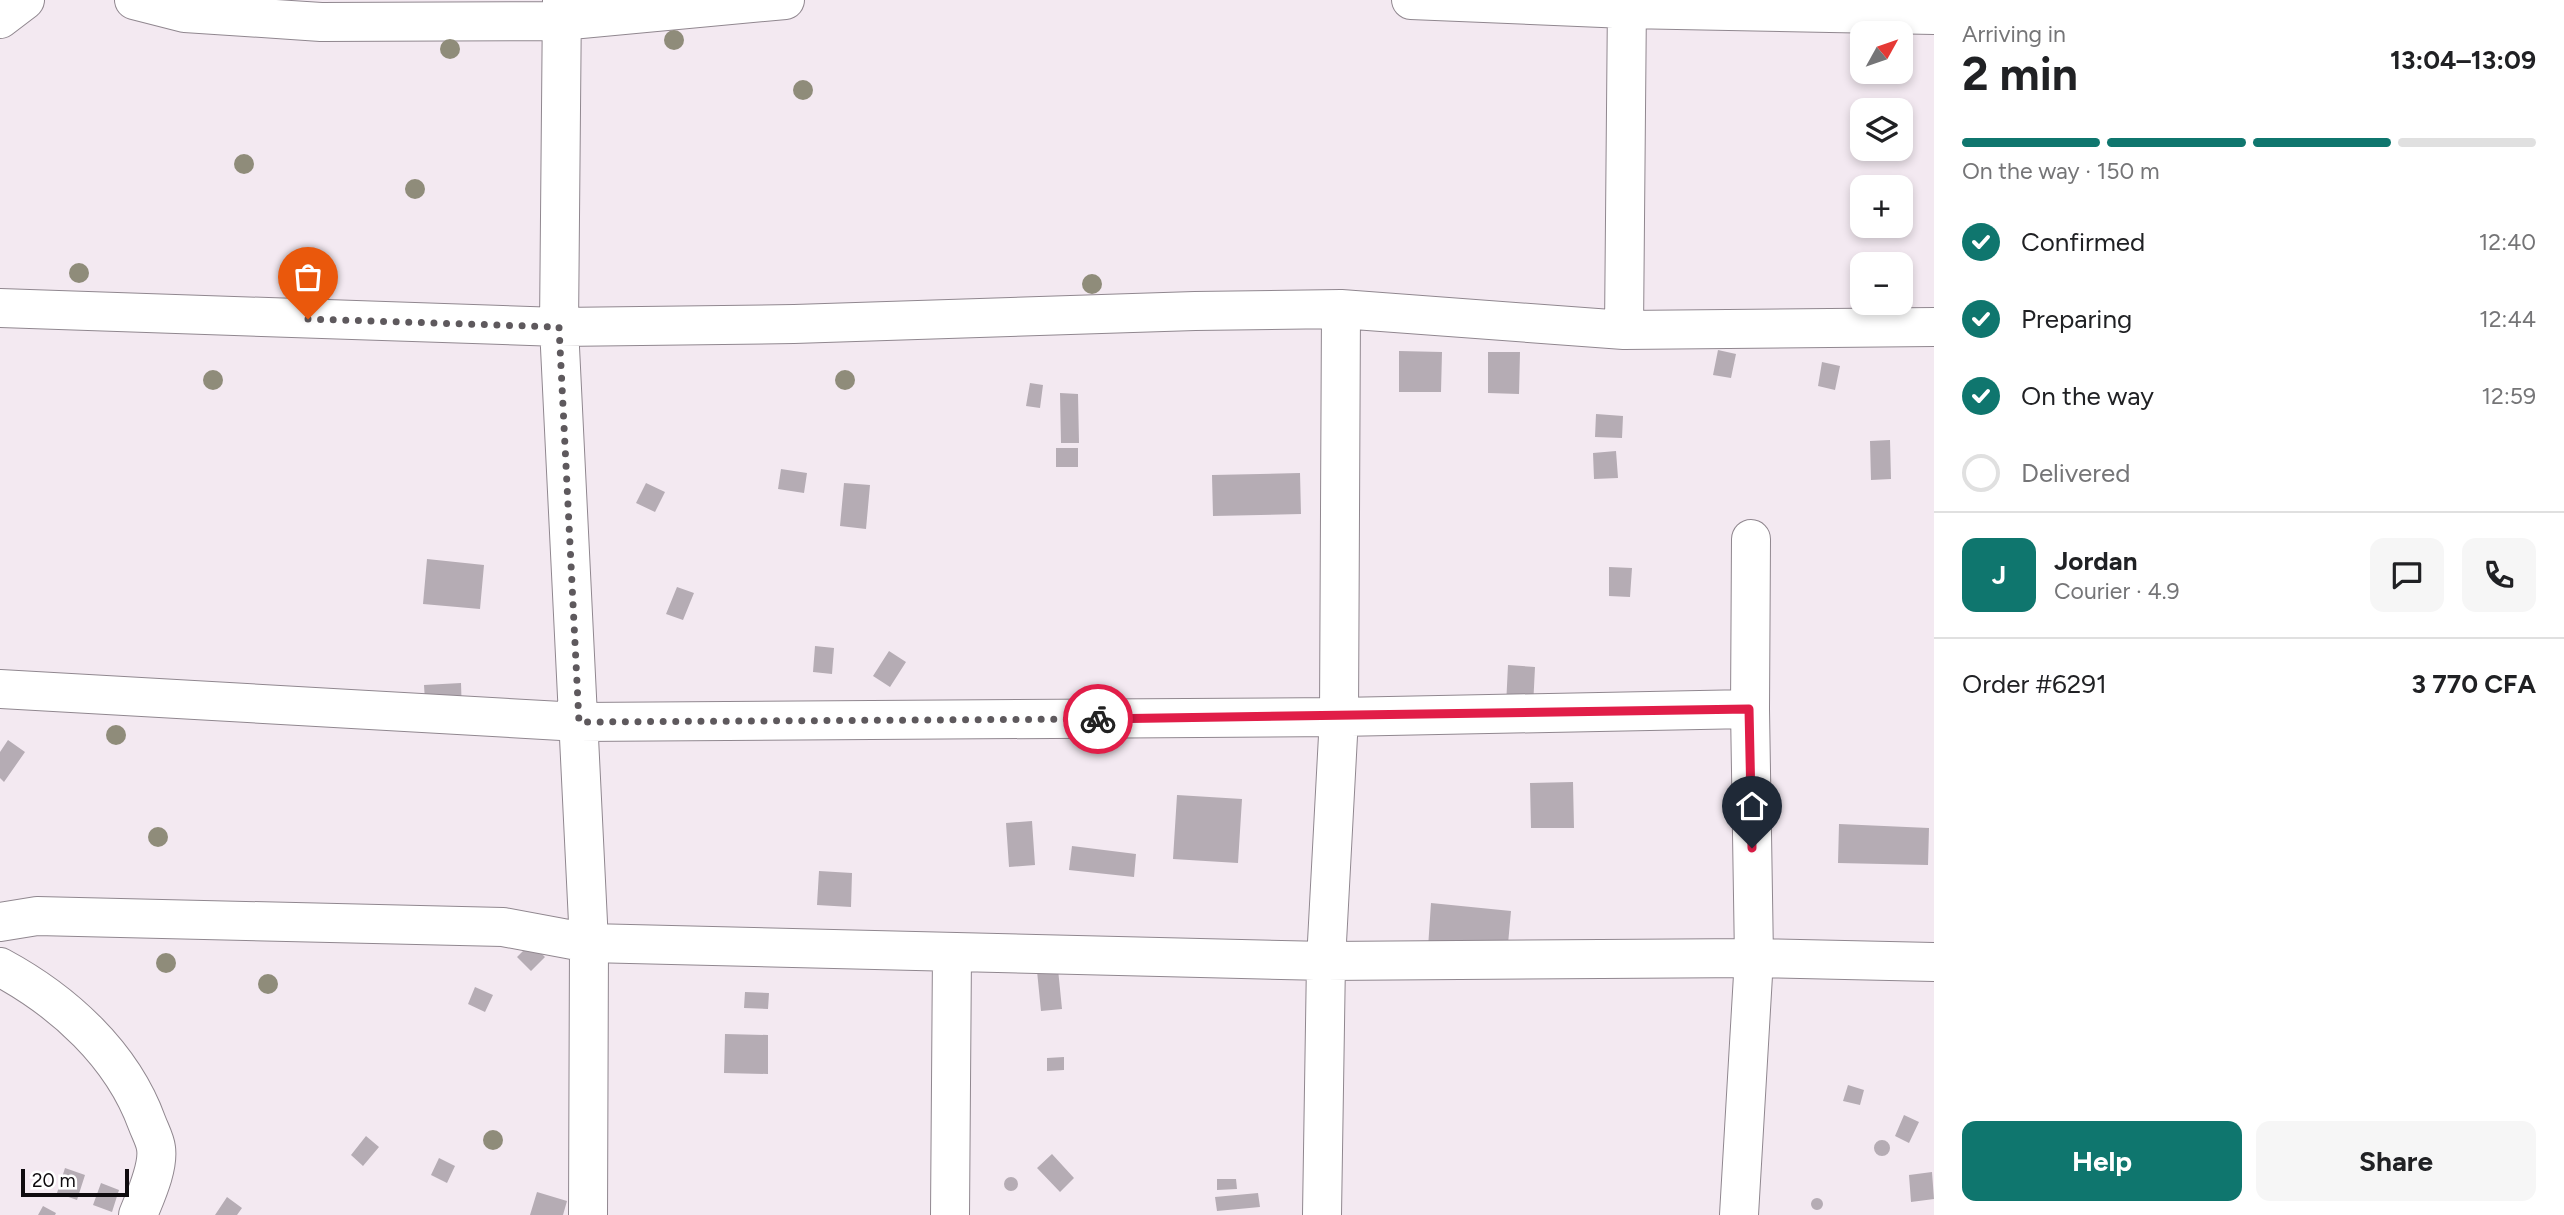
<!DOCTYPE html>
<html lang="en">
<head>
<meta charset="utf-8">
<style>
  :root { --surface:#fff; --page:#f6f6f6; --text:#202124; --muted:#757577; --line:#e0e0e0; --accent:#0f766e }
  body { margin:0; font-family:Figtree,sans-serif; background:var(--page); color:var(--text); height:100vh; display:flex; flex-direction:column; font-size:26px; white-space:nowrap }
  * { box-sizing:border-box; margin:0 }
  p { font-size:23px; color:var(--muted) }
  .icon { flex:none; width:38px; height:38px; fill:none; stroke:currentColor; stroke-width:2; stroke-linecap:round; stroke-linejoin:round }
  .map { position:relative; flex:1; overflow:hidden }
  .details { display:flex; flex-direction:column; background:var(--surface); width:630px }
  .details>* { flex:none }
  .needle { width:46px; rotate:50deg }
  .fabs { position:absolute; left:1850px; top:21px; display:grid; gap:14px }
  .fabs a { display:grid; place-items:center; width:63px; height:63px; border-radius:14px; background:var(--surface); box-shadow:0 4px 10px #0003; font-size:35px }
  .scale { position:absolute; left:21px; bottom:18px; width:108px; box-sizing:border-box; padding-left:7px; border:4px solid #0e0b0e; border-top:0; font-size:19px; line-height:24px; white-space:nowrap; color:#0e0b0e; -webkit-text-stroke:5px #fff; paint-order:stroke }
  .pin { position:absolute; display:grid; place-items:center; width:60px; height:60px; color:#fff; margin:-72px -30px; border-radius:50% 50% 50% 0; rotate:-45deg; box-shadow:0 0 7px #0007 }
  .pin .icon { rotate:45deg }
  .courier { position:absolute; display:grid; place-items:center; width:70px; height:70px; margin:-35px; border:5px solid #e11d48; border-radius:50%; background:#fff; color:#222; box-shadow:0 2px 9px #0007 }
  .headline em { font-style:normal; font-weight:700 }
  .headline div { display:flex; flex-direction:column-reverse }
  .headline { display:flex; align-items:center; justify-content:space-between; height:119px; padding:0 28px }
  h1 { font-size:46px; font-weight:700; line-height:52px }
  .bar { display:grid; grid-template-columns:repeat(4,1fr); gap:10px 7px; align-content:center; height:84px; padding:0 28px }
  .bar i { height:9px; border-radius:5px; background:var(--line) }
  .bar .current { background:var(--accent) }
  .bar p { grid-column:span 4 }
  .line { display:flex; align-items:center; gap:18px; padding:0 28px; border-top:2px solid var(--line) }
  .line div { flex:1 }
  .round { display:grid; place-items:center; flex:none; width:74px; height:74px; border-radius:14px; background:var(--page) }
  ol { padding:0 28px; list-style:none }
  li { display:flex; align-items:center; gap:21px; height:77px }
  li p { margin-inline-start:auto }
  li .icon { padding:7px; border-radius:50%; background:var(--accent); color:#fff; stroke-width:4 }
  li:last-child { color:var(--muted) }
  li i { width:38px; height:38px; border:4px solid var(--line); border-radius:50% }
  .primary-button { display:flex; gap:14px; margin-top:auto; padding:14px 28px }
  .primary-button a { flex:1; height:80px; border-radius:14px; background:var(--accent); color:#fff; font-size:28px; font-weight:700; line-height:80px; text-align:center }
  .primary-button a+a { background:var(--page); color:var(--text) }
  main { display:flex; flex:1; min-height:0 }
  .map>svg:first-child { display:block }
  .building { fill:#b5acb4 }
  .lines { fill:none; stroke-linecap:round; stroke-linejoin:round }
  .minor-casing { stroke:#90878f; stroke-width:40 }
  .minor { stroke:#fff; stroke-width:38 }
  .tree { fill:#8f8c7a }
  .done { stroke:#5e595d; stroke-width:7; stroke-dasharray:0 12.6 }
  .route { stroke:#e11d48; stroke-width:9 }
</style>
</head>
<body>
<main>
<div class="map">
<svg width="1934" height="1215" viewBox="0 0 1934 1215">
  <rect width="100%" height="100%" fill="#f3e9f1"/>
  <!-- building -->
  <path class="building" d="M1718,350L1736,354L1731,378L1713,375Z
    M1399,351L1442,352L1441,392H1399Z
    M1488,352H1520L1519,394L1488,393Z
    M1822,362L1840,366L1835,390L1818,386Z
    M1030,383L1043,385L1040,408L1026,406Z
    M1060,393L1078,394L1079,443H1061Z
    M1596,414L1623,416L1622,438L1595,437Z
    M1890,440L1891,479L1871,480L1870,441Z
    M1056,448H1078V467H1056Z
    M1616,451L1618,478L1594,479L1593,453Z
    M781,469L807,473L804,493L778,489Z
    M1300,473L1301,514L1213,516L1212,475Z
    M646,483L665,492L655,512L636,503Z
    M844,483L870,485L866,529L840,526Z
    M427,559L484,565L480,609L423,604Z
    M1609,567L1632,568L1630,597L1609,596Z
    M677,587L694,593L683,620L666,614Z
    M815,646L834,648L832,674L813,672Z
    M889,651L906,662L890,687L873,676Z
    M1508,665L1535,667L1533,707L1506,706Z
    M461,683L462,715L426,717L424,685Z
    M8,740L25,752L4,782L0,778V752Z
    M1573,782L1574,828H1531L1530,783Z
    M1177,795L1242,799L1238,863L1173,859Z
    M1032,821L1035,865L1009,867L1006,823Z
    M1839,824L1929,828L1928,865L1838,863Z
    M1072,846L1136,854L1134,877L1069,870Z
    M819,871L852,873L851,907L817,905Z
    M1431,903L1511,911L1507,955L1428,948Z
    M531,943L545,957L531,971L517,957Z
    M1058,969L1062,1009L1041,1011L1037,971Z
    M475,987L493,995L485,1012L468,1004Z
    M745,992L769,993L768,1009L744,1008Z
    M725,1034L768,1035V1074L724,1073Z
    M1064,1057V1070L1047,1071V1058Z
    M1848,1085L1864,1090L1860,1105L1843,1101Z
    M1904,1115L1919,1122L1909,1143L1895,1136Z
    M366,1136L379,1147L363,1166L351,1155Z
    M1874 1148a8 8 0 1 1 16 0a8 8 0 1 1-16 0Z
    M1052,1154L1074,1178L1060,1192L1037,1168Z
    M439,1158L455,1166L447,1183L431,1175Z
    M65,1168L85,1175L77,1200L57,1193Z
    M1932,1172L1934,1199L1911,1202L1909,1175Z
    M1004 1184a7 7 0 1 1 14 0a7 7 0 1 1-14 0Z
    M1217,1179H1236L1237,1189L1217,1190Z
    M101,1183L119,1190L112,1212L93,1205Z
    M537,1192L567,1201L563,1215H530Z
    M1258,1193L1260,1207L1217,1211L1215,1197Z
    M227,1197L242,1208L237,1215H215Z
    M1811 1204a6 6 0 1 1 12 0a6 6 0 1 1-12 0Z
    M43,1206L56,1213L55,1215H38Z"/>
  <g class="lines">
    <!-- minor casing -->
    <g class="minor-casing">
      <path id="minor" d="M134,0L185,13L321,22L560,21L785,0
        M562,0L559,327L589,943L588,1215
        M1411,0L1626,9L1934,15
        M0,19L25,0
        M0,308L559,327L794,324L1195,311L1341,309L1624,330L1934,327
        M1624,330L1627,0
        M0,689L579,722L1339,717L1750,709
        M0,922L37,916L503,927L589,943L1326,961L1754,958L1934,962
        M0,967C63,1001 122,1054 147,1123C150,1131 155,1140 156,1148C159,1168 145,1197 138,1215
        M950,1215L952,952
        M1322,1215L1326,961L1339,717L1341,309
        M1739,1215L1754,958L1750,709L1751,539"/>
    </g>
    <!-- minor -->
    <use href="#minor" class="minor"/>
  </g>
  <!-- trees -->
  <g class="tree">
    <circle cx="674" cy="40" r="10"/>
    <circle cx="450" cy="49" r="10"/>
    <circle cx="803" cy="90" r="10"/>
    <circle cx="244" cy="164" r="10"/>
    <circle cx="415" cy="189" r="10"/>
    <circle cx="79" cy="273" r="10"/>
    <circle cx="1092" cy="284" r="10"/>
    <circle cx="213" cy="380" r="10"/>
    <circle cx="845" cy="380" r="10"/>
    <circle cx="116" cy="735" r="10"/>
    <circle cx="158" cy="837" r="10"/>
    <circle cx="166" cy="963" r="10"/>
    <circle cx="268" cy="984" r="10"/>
    <circle cx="493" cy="1140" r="10"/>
  </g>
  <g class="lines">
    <!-- done -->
    <path class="done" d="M308,319L559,327L579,722L1098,719"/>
    <!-- route -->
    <path class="route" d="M1098,719L1749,709L1752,848"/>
  </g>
</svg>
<div class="fabs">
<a><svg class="needle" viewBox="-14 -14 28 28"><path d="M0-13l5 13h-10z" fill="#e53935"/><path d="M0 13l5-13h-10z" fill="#757577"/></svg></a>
<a><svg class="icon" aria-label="layers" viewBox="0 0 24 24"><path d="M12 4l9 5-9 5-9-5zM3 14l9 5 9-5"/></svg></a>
<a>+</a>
<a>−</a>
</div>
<div class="scale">20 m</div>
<div class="pin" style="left:308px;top:319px;background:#ea580c"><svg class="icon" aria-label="bag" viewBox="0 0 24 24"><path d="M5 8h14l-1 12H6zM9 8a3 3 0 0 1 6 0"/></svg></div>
<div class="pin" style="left:1752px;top:848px;background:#1f2937"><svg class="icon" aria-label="home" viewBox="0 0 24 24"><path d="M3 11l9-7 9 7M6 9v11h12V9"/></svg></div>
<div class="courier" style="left:1098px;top:719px"><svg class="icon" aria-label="bike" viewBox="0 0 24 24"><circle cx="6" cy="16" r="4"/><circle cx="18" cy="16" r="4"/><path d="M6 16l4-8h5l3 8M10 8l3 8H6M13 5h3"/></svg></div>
</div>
<section class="details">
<div class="headline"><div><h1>2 min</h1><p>Arriving in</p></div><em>13:04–13:09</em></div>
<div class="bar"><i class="current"></i><i class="current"></i><i class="current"></i><i></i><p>On the way · 150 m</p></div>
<ol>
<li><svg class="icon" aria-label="check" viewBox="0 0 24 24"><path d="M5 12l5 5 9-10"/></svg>Confirmed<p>12:40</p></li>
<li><svg class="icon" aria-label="check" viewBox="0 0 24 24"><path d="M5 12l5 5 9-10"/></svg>Preparing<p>12:44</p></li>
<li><svg class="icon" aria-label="check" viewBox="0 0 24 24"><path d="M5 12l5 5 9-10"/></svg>On the way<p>12:59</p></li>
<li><i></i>Delivered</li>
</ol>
<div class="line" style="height:126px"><b class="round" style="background:var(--accent);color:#fff">J</b><div><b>Jordan</b><p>Courier · 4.9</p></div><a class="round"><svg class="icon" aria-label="chat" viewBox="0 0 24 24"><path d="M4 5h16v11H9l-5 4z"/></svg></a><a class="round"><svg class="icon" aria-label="phone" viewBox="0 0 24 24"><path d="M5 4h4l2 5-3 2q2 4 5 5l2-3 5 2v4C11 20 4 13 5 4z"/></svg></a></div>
<div class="line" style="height:91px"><div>Order #6291</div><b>3 770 CFA</b></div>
<div class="primary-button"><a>Help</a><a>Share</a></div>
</section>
</main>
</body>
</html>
